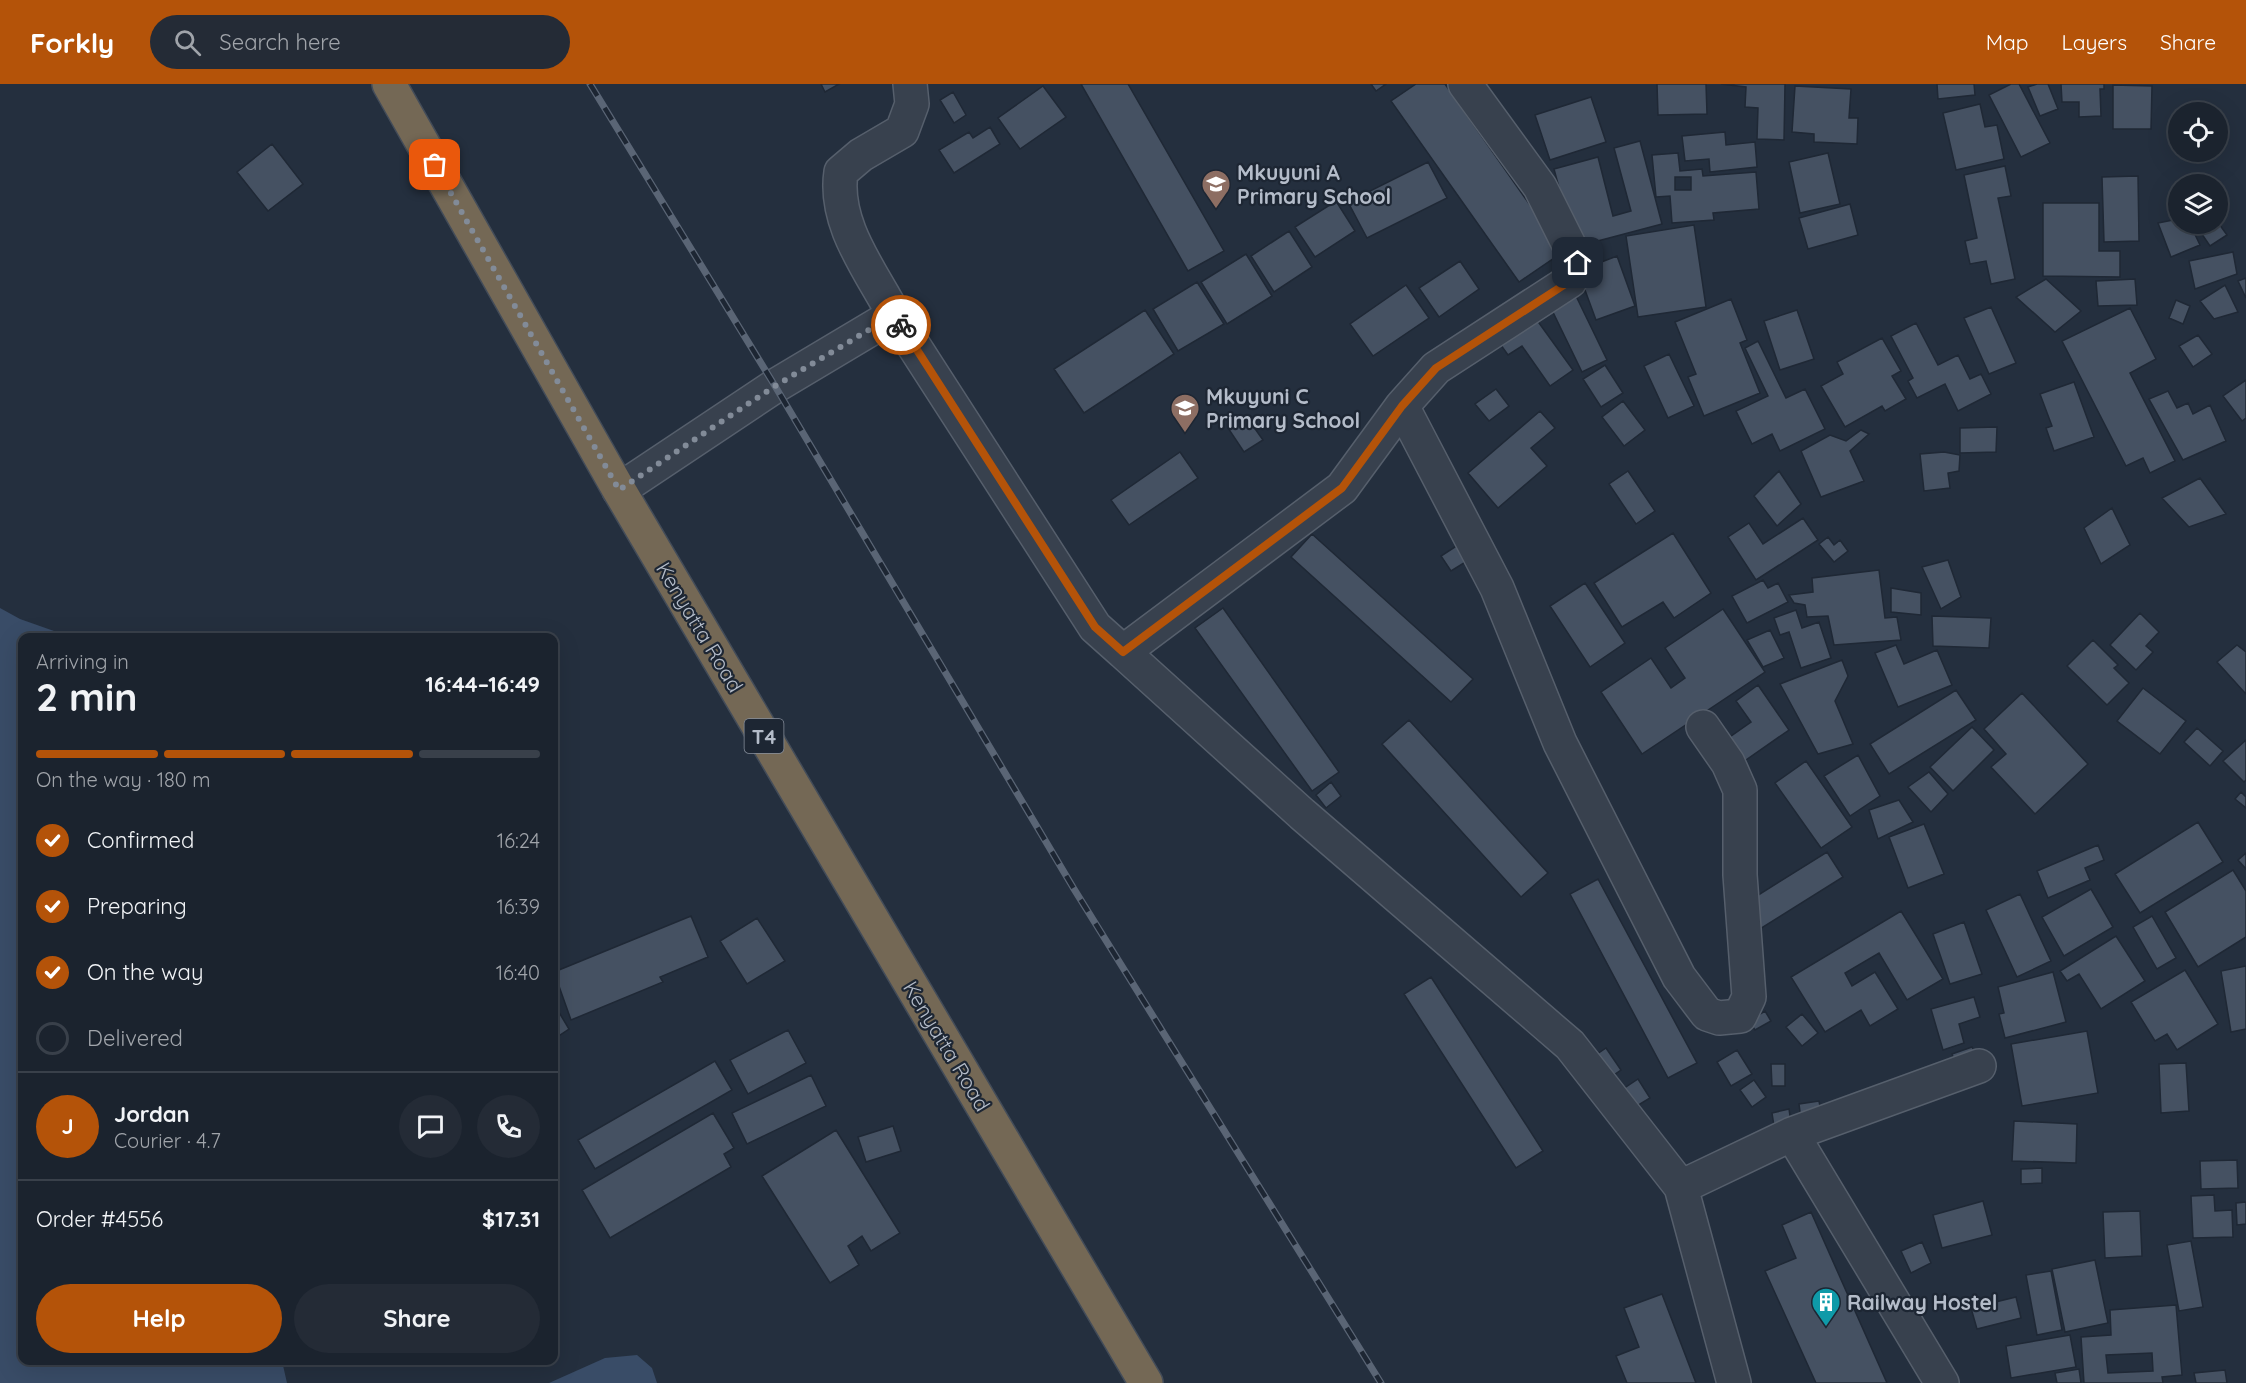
<!DOCTYPE html>
<html lang="en">
<head>
<meta charset="utf-8">
<style>
  :root { --surface:#1b232e; --page:#242b36; --text:#f1f3f6; --muted:#a0a4aa; --line:#39404a; --accent:#b45309 }
  body { margin:0; font-family:Quicksand,sans-serif; background:var(--page); color:var(--text); height:100vh; display:flex; flex-direction:column; font-size:22px; white-space:nowrap }
  * { box-sizing:border-box; margin:0 }
  p { font-size:20px; color:var(--muted) }
  .icon { flex:none; width:33px; height:33px; fill:none; stroke:currentColor; stroke-width:2; stroke-linecap:round; stroke-linejoin:round }
  .map { position:relative; flex:1; overflow:hidden }
  .details { position:absolute; left:18px; top:549px; width:540px; height:732px; display:flex; flex-direction:column; background:var(--surface); border-radius:12px; box-shadow:0 6px 24px #0002,0 0 0 2px var(--line) }
  .details>* { flex:none }
  .buttons { position:absolute; left:2168px; top:18px; display:grid; gap:12px }
  .buttons a { display:grid; place-items:center; width:60px; height:60px; border-radius:50%; background:var(--surface); box-shadow:0 6px 24px #0002,0 0 0 2px var(--line); font-size:30px }
  .pin { position:absolute; display:grid; place-items:center; width:51px; height:51px; color:#fff; margin:-26px; border-radius:12px; box-shadow:0 3px 9px #0006 }
  .courier { position:absolute; display:grid; place-items:center; width:60px; height:60px; margin:-30px; border:4px solid #b45309; border-radius:50%; background:#fff; color:#222; box-shadow:0 2px 8px #0007 }
  .head em { font-style:normal; font-weight:700 }
  .head div { display:flex; flex-direction:column-reverse }
  .head { display:flex; align-items:center; justify-content:space-between; height:102px; padding:0 18px }
  h1 { font-size:39px; font-weight:700; line-height:45px }
  .bar { display:grid; grid-template-columns:repeat(4,1fr); gap:9px 6px; align-content:center; height:72px; padding:0 18px }
  .bar i { height:8px; border-radius:4px; background:var(--line) }
  .bar .current { background:var(--accent) }
  .bar p { grid-column:span 4 }
  .line { display:flex; align-items:center; gap:15px; padding:0 18px; border-top:2px solid var(--line) }
  .line div { flex:1 }
  .round { display:grid; place-items:center; flex:none; width:63px; height:63px; border-radius:32px; background:var(--page) }
  ol { padding:0 18px; list-style:none }
  li { display:flex; align-items:center; gap:18px; height:66px }
  li p { margin-inline-start:auto }
  li .icon { padding:6px; border-radius:50%; background:var(--accent); color:#fff; stroke-width:4 }
  li:last-child { color:var(--muted) }
  li i { width:33px; height:33px; border:3px solid var(--line); border-radius:50% }
  .action { display:flex; gap:12px; margin-top:auto; padding:12px 18px }
  .action a { flex:1; height:69px; border-radius:36px; background:var(--accent); color:#fff; font-size:24px; font-weight:700; line-height:69px; text-align:center }
  .action a+a { background:var(--page); color:var(--text) }
  header { display:flex; align-items:center; gap:36px; box-sizing:border-box; height:84px; padding:0 30px; background:var(--accent); color:#fff }
  header strong { font-size:28px }
  nav { display:flex; gap:33px; margin-inline-start:auto; font-size:21px }
  .search { width:420px; height:54px; background:var(--page); display:flex; align-items:center; gap:15px; box-sizing:border-box; padding:0 21px; border-radius:33px; color:var(--muted); font-size:22px }
  .map>svg:first-child { display:block }
  .water { fill:#394c67 }
  .building { fill:#455162; stroke:#1f2835; stroke-width:1.5; fill-rule:evenodd }
  .lines { fill:none; stroke-linecap:round; stroke-linejoin:round }
  .street-casing { stroke:#565f6c; stroke-width:36 }
  .highway-casing { stroke:#434c59; stroke-width:36 }
  .street { stroke:#38414e; stroke-width:33 }
  .highway { stroke:#746855; stroke-width:33 }
  .rail-casing { stroke:#5a6575; stroke-width:7 }
  .rail { stroke:#1d2633; stroke-width:4.5; stroke-dasharray:14; stroke-linecap:butt }
  .done { stroke:#828b98; stroke-width:6; stroke-dasharray:0 10.8 }
  .route { stroke:#b45309; stroke-width:8 }
  .labels { text-anchor:middle; dominant-baseline:central; stroke-width:4.5; stroke-linejoin:round; paint-order:stroke }
  .shield { fill:#1d2633; stroke:#878f9c; stroke-width:1.5 }
  .shield-label { font-size:20px; font-weight:bold; fill:#b4bcc9 }
  .poi-label { font-size:21px; font-weight:bold; fill:#b4bcc9; stroke:#1d2633; text-anchor:start }
  .street-label { font-size:21px; fill:#b4bcc9; stroke:#1d2633 }
</style>
</head>
<body>
<header>
<strong>Forkly</strong>
<div class="search"><svg class="icon" aria-label="search" viewBox="0 0 24 24"><circle cx="10" cy="10" r="6"/><path d="M15 15l6 6"/></svg>Search here</div>
<nav><a>Map</a><a>Layers</a><a>Share</a></nav>
</header>
<div class="map">
<svg width="2246" height="1299" viewBox="0 0 2246 1299">
  <rect width="100%" height="100%" fill="#242f3e"/>
  <!-- water -->
  <path class="water" d="M0,524L20,535L71,553L22,554V1276L282,1277L287,1299H0Z
    M637,1271L652,1284L657,1299H549L605,1274Z"/>
  <!-- building -->
  <path class="building" d="M821,0H839L825,8Z
    M1081,0H1128L1224,167L1188,187Z
    M1371,0H1386L1376,7Z
    M1416,0H1445L1563,168L1519,198L1391,17Z
    M1657,0H1706L1707,30L1658,31Z
    M1721,0H1785L1784,56L1757,55L1758,24L1745,23L1746,3Z
    M1937,0H1974L1975,11L1938,15Z
    M2011,0H2019L2050,59L2021,73L1989,11Z
    M2037,0H2048L2058,25L2040,32L2028,3Z
    M2061,0H2104V5H2100L2101,32L2079,33V18H2062Z
    M2113,1L2152,2L2151,45H2113Z
    M1043,2L1066,33L1020,65L998,34Z
    M1795,2L1851,5L1849,34H1858L1857,60L1814,58V50L1792,48Z
    M953,8L966,31L954,39L940,16Z
    M1591,13L1606,58L1550,76L1535,31Z
    M1980,20L1985,43L1997,41L2004,75L1956,86L1943,29Z
    M990,43L1000,60L954,89L939,66L969,48L973,54Z
    M1725,48L1726,61L1755,58L1757,83L1710,88L1709,75L1685,77L1682,52Z
    M1640,57L1662,140L1575,163L1554,85L1598,73L1613,132L1631,127L1614,64Z
    M272,60L303,100L268,127L237,88Z
    M1678,69L1680,87L1702,85L1703,92L1756,88L1759,125L1713,129L1714,136L1672,139L1670,112L1656,113L1652,71ZM1675,93H1691V106H1675Z
    M1828,69L1840,120L1800,129L1789,78Z
    M1428,78L1447,114L1367,154L1348,118Z
    M2005,82L2011,112L1998,114L2015,195L1991,200L1986,177L1970,180L1965,157L1977,154L1964,91Z
    M2138,92L2139,157L2104,158L2102,93Z
    M1336,117L1355,147L1315,173L1295,143Z
    M2043,119H2099V167H2120V193L2043,192Z
    M1850,120L1858,151L1808,165L1799,134Z
    M2178,135V140H2190L2200,161L2171,173L2158,139Z
    M2217,137L2227,151L2210,162L2195,140H2217Z
    M1694,141L1706,223L1638,233L1626,152Z
    M1289,147L1312,183L1274,208L1251,172Z
    M2233,168L2237,190L2195,205L2189,177Z
    M1246,170L1272,212L1227,240L1201,198Z
    M1617,172L1635,222L1596,236L1578,187Z
    M1460,177L1479,205L1439,233L1419,204Z
    M2246,194V214L2238,197Z
    M2046,195L2081,227L2055,248L2016,213Z
    M2135,195L2137,221L2098,222L2096,197Z
    M1197,198L1224,240L1178,267L1153,225Z
    M1406,201L1429,234L1373,272L1350,240Z
    M2225,201L2238,228L2214,235L2200,217Z
    M1575,210L1607,276L1582,288L1550,222Z
    M1731,215L1747,256L1740,259L1760,309L1704,332L1688,293L1696,290L1675,238Z
    M2176,216L2190,222L2183,240L2169,234Z
    M1991,223L2016,279L1989,290L1964,234Z
    M2130,224L2156,275L2130,289L2175,377L2150,389L2143,374L2126,382L2062,257Z
    M1145,226L1174,270L1084,329L1054,285Z
    M1797,226L1814,275L1780,286L1764,237Z
    M1534,232L1573,286L1550,302L1522,262L1508,271L1498,257Z
    M1916,239L1938,281L1958,271L1970,295L1981,290L1991,310L1958,327L1945,300L1917,314L1908,297L1913,294L1891,252Z
    M2198,251L2212,270L2193,283L2179,262Z
    M1882,254L1901,287L1892,292L1906,315L1885,327L1882,322L1845,343L1821,302L1843,290L1837,278Z
    M1758,257L1786,314L1805,305L1825,345L1780,367L1772,350L1752,360L1736,327L1768,312L1745,264Z
    M1669,270L1694,322L1668,334L1644,282Z
    M1605,281L1623,309L1601,323L1583,295Z
    M2246,296V334L2242,337L2223,312Z
    M2074,298L2094,353L2054,367L2046,344L2052,342L2040,310Z
    M1496,305L1509,322L1489,337L1475,320Z
    M2168,307L2177,324L2188,319L2193,330L2210,321L2226,357L2183,376L2149,315Z
    M1623,317L1645,346L1624,362L1602,333Z
    M1540,327L1555,344L1531,364L1547,382L1498,424L1468,389Z
    M1246,332L1263,356L1244,368L1228,344Z
    M1997,343L1996,368L1960,369V344Z
    M1861,346L1869,350L1850,367L1864,397L1821,413L1801,367L1830,351L1846,357Z
    M1180,368L1198,394L1129,441L1111,416Z
    M1944,368L1960,371L1959,387L1948,389L1950,404L1924,407L1920,370Z
    M1628,387L1655,427L1636,440L1609,400Z
    M1779,387L1801,420L1777,442L1754,412Z
    M2200,394L2226,430L2189,443L2162,414Z
    M2112,424L2130,461L2101,480L2084,444Z
    M1803,434L1818,456L1756,496L1728,453L1749,439L1763,460Z
    M1673,449L1711,509L1674,534L1663,518L1622,543L1594,499Z
    M1312,450L1473,595L1451,618L1291,473Z
    M1828,453L1834,461L1840,456L1848,467L1834,478L1819,460Z
    M1461,459L1472,474L1451,487L1441,472Z
    M1948,476L1961,513L1941,525L1922,483Z
    M1879,486L1885,534L1897,533L1901,556L1834,561L1828,532L1807,533L1805,521L1794,519L1789,511L1813,508L1812,494Z
    M1763,496L1768,504L1778,499L1788,518L1747,539L1732,512Z
    M1585,499L1625,559L1590,583L1550,522Z
    M1891,504L1921,509V531L1891,528Z
    M1223,524L1339,688L1312,707L1195,544Z
    M1723,525L1765,588L1642,670L1601,608L1651,574L1671,604L1685,594L1665,564Z
    M1796,526L1802,544L1819,538L1831,574L1801,584L1789,548L1780,551L1774,534Z
    M2140,529L2159,548L2146,562L2153,568L2136,586L2110,561Z
    M1932,532L1991,534L1989,564L1933,562Z
    M1770,546L1784,574L1763,583L1747,556Z
    M2093,556L2118,581L2114,584L2129,599L2107,621L2067,582Z
    M1896,561L1904,580L1937,566L1952,601L1898,623L1875,569Z
    M2237,561L2246,568V610L2217,578Z
    M1842,576L1848,592L1835,617L1853,660L1818,670L1780,600Z
    M1758,601L1789,646L1743,678L1727,655L1751,638L1736,617Z
    M2143,604L2186,637L2160,670L2117,637Z
    M1956,606L1976,636L1889,690L1870,660Z
    M2022,609L2088,680L2035,730L1991,683L2006,670L1984,645Z
    M1409,636L1548,789L1521,813L1382,660Z
    M1972,643L1994,666L1953,707L1930,683Z
    M2197,644L2223,667L2210,682L2184,658Z
    M2246,656V696L2244,698L2223,677Z
    M1858,671L1880,712L1850,732L1824,692Z
    M1806,677L1852,743L1821,764L1775,699Z
    M1929,688L1948,710L1931,728L1908,703Z
    M1331,698L1341,712L1326,724L1316,711Z
    M2241,708L2246,713V724L2235,715Z
    M1899,716L1913,738L1878,755L1869,726Z
    M2198,738L2223,778L2140,829L2115,790Z
    M1924,740L1944,790L1908,804L1889,753Z
    M2098,761L2104,776L2085,784L2090,796L2048,814L2037,787Z
    M1827,768L1843,793L1760,845L1744,820Z
    M2246,769V785L2238,776Z
    M2233,786L2246,807V853L2198,883L2165,828Z
    M1598,795L1697,979L1668,994L1570,810Z
    M2091,805L2113,843L2064,872L2042,833Z
    M2020,810L2051,877L2017,893L1986,826Z
    M1901,827L1943,895L1907,916L1879,869L1845,889L1852,902L1875,888L1898,925L1870,942L1861,926L1825,948L1791,893Z
    M691,832L708,873L660,893L663,898L571,936L554,888Z
    M2152,832L2176,874L2157,885L2133,843Z
    M757,834L785,877L747,900L720,857Z
    M1964,838L1982,890L1950,900L1933,850Z
    M2116,852L2145,897L2101,925L2079,890L2067,897L2060,887Z
    M2246,882V945L2231,948L2221,887Z
    M2185,886L2218,940L2177,966L2167,950L2155,957L2131,918Z
    M2053,888L2066,938L2005,954L1999,930L2004,929L1998,903Z
    M1431,893L1543,1067L1516,1084L1404,910Z
    M1974,913L1980,933L1959,940L1964,959L1943,966L1931,925Z
    M554,920L569,945L554,955Z
    M1765,927L1771,937L1755,946L1749,937Z
    M1802,930L1818,949L1802,962L1786,943Z
    M788,946L806,979L748,1010L730,976Z
    M2087,947L2098,1009L2022,1022L2011,960Z
    M1972,963L1976,972L1955,979L1952,970Z
    M1606,964L1621,986L1599,1001L1584,979Z
    M1737,966L1752,990L1731,1002L1717,978Z
    M715,977L732,1006L595,1085L578,1056Z
    M2186,979L2189,1027L2161,1029L2159,980Z
    M1771,980H1785V1002H1772Z
    M811,991L826,1022L747,1060L732,1029Z
    M1638,995L1650,1014L1622,1031L1611,1013Z
    M1754,996L1766,1013L1752,1023L1740,1006Z
    M1819,1017L1822,1032L1801,1035L1799,1020Z
    M1789,1025L1791,1039L1774,1042L1772,1029Z
    M713,1029L734,1064L724,1070L731,1083L610,1154L582,1106Z
    M2014,1037L2077,1040L2076,1079L2012,1077Z
    M893,1042L901,1067L866,1078L858,1053Z
    M836,1046L900,1149L871,1167L862,1152L848,1162L859,1181L830,1199L762,1092Z
    M2237,1076L2238,1104L2201,1105L2200,1077Z
    M2042,1084V1099L2021,1100V1085Z
    M2214,1111L2215,1127L2232,1126L2233,1153L2193,1154L2191,1112Z
    M1983,1117L1992,1151L1942,1164L1933,1131Z
    M2246,1118V1140L2237,1141L2236,1119Z
    M2140,1127L2142,1172L2105,1174L2103,1128Z
    M1811,1128L1887,1299H1816L1765,1187L1796,1174L1782,1141Z
    M2191,1157L2203,1223L2179,1227L2167,1161Z
    M1922,1158L1931,1179L1911,1189L1901,1167Z
    M2095,1176L2108,1239L2065,1248L2052,1185Z
    M2051,1187L2062,1246L2037,1251L2026,1191Z
    M1662,1210L1696,1299H1627L1616,1272L1639,1263L1624,1224Z
    M2016,1213L2021,1234L1977,1245L1971,1224Z
    M2176,1221L2182,1291L2162,1293L2163,1299H2084L2081,1253L2111,1251L2110,1226ZM2152,1269L2153,1287L2108,1289L2106,1271Z
    M2070,1251L2076,1283L2011,1294L2006,1262Z
    M2079,1285L2081,1299H2057L2055,1289Z
    M2225,1286L2227,1299H2196L2194,1289Z"/>
  <g class="lines">
    <!-- street casing -->
    <g class="street-casing">
      <path id="street" d="M894,231C871,187 833,140 841,88L861,71L902,47L912,20L910,0
        M1402,322L1497,504L1560,659L1679,893L1707,930L1719,934L1740,932L1749,913L1740,791V706L1728,679L1703,643
        M619,406L775,302L894,231L1095,543L1123,568L1342,404L1402,322L1436,284L1570,197L1578,179L1540,103L1465,0
        M1123,568L1302,730L1570,961L1681,1103L1734,1299
        M1792,1050L1979,982
        M1681,1103L1792,1050L1942,1299"/>
    </g>
    <!-- highway casing -->
    <g class="highway-casing">
      <path id="highway" d="M389,0L619,406L1146,1299"/>
    </g>
    <!-- street -->
    <use href="#street" class="street"/>
    <!-- highway -->
    <use href="#highway" class="highway"/>
    <!-- rail casing -->
    <g class="rail-casing">
      <path id="rail" d="M590,0L775,302L1074,805L1381,1299"/>
    </g>
    <!-- rail -->
    <use href="#rail" class="rail"/>
  </g>
  <g class="lines">
    <!-- done -->
    <path class="done" d="M435,81L619,406L775,302L894,231L901,241"/>
    <!-- route -->
    <path class="route" d="M901,241L1095,543L1123,568L1342,404L1402,322L1436,284L1570,197L1578,179"/>
  </g>
  <!-- icons -->
  <defs>
    <g id="school-pin" transform="scale(1.5)"><path d="M0 17L-7.5 6A9.5 9.5 0 1 1 7.5 6Z" fill="#8d6e63" stroke="#1d2633"/><path d="M0-5L7-2L0 1L-7-2ZM-4 1L0 2.5L4 1V4Q0 6-4 4Z" fill="#fff"/></g>
    <g id="building-pin" transform="scale(1.5)"><path d="M0 17L-7.5 6A9.5 9.5 0 1 1 7.5 6Z" fill="#0f9aa8" stroke="#1d2633"/><path d="M-4-6H4V6H1V3H-1V6H-4ZM-2.5-4.3h1.7v1.8h-1.7ZM.8-4.3h1.7v1.8H.8ZM-2.5-1h1.7V.8h-1.7ZM.8-1h1.7V.8H.8Z" fill="#fff"/></g>
  </defs>
  <g fill-rule="evenodd">
    <use href="#school-pin" x="1216" y="100"/>
    <use href="#school-pin" x="1185" y="324"/>
    <use href="#building-pin" x="1826" y="1218"/>
  </g>
  <g class="labels">
    <!-- shield labels -->
    <rect class="shield" x="744.5" y="635" width="39" height="34" rx="4.5"/>
    <g class="shield-label">
      <text x="764" y="652">T4</text>
    </g>
    <!-- poi labels -->
    <g class="poi-label">
      <text x="1237" y="88">Mkuyuni A<tspan x="1237" dy="24">Primary School</tspan></text>
      <text x="1206" y="312">Mkuyuni C<tspan x="1206" dy="24">Primary School</tspan></text>
      <text x="1847" y="1218">Railway Hostel</text>
    </g>
    <!-- street labels -->
    <g class="street-label">
      <text transform="translate(700 543) rotate(59)">Kenyatta Road</text>
      <text transform="translate(947 962) rotate(59)">Kenyatta Road</text>
    </g>
  </g>
</svg>
<div class="buttons">
<a><svg class="icon" aria-label="locate" viewBox="0 0 24 24"><circle cx="12" cy="12" r="6"/><path d="M12 2v4M12 18v4M2 12h4M18 12h4"/></svg></a>
<a><svg class="icon" aria-label="layers" viewBox="0 0 24 24"><path d="M12 4l9 5-9 5-9-5zM3 14l9 5 9-5"/></svg></a>
</div>
<div class="pin" style="left:435px;top:81px;background:#ea580c"><svg class="icon" aria-label="bag" viewBox="0 0 24 24"><path d="M5 8h14l-1 12H6zM9 8a3 3 0 0 1 6 0"/></svg></div>
<div class="pin" style="left:1578px;top:179px;background:#1f2937"><svg class="icon" aria-label="home" viewBox="0 0 24 24"><path d="M3 11l9-7 9 7M6 9v11h12V9"/></svg></div>
<div class="courier" style="left:901px;top:241px"><svg class="icon" aria-label="bike" viewBox="0 0 24 24"><circle cx="6" cy="16" r="4"/><circle cx="18" cy="16" r="4"/><path d="M6 16l4-8h5l3 8M10 8l3 8H6M13 5h3"/></svg></div>
<section class="details">
<div class="head"><div><h1>2 min</h1><p>Arriving in</p></div><em>16:44–16:49</em></div>
<div class="bar"><i class="current"></i><i class="current"></i><i class="current"></i><i></i><p>On the way · 180 m</p></div>
<ol>
<li><svg class="icon" aria-label="check" viewBox="0 0 24 24"><path d="M5 12l5 5 9-10"/></svg>Confirmed<p>16:24</p></li>
<li><svg class="icon" aria-label="check" viewBox="0 0 24 24"><path d="M5 12l5 5 9-10"/></svg>Preparing<p>16:39</p></li>
<li><svg class="icon" aria-label="check" viewBox="0 0 24 24"><path d="M5 12l5 5 9-10"/></svg>On the way<p>16:40</p></li>
<li><i></i>Delivered</li>
</ol>
<div class="line" style="height:108px"><b class="round" style="background:var(--accent);color:#fff">J</b><div><b>Jordan</b><p>Courier · 4.7</p></div><a class="round"><svg class="icon" aria-label="chat" viewBox="0 0 24 24"><path d="M4 5h16v11H9l-5 4z"/></svg></a><a class="round"><svg class="icon" aria-label="phone" viewBox="0 0 24 24"><path d="M5 4h4l2 5-3 2q2 4 5 5l2-3 5 2v4C11 20 4 13 5 4z"/></svg></a></div>
<div class="line" style="height:78px"><div>Order #4556</div><b>$17.31</b></div>
<div class="action"><a>Help</a><a>Share</a></div>
</section>
</div>
</body>
</html>
